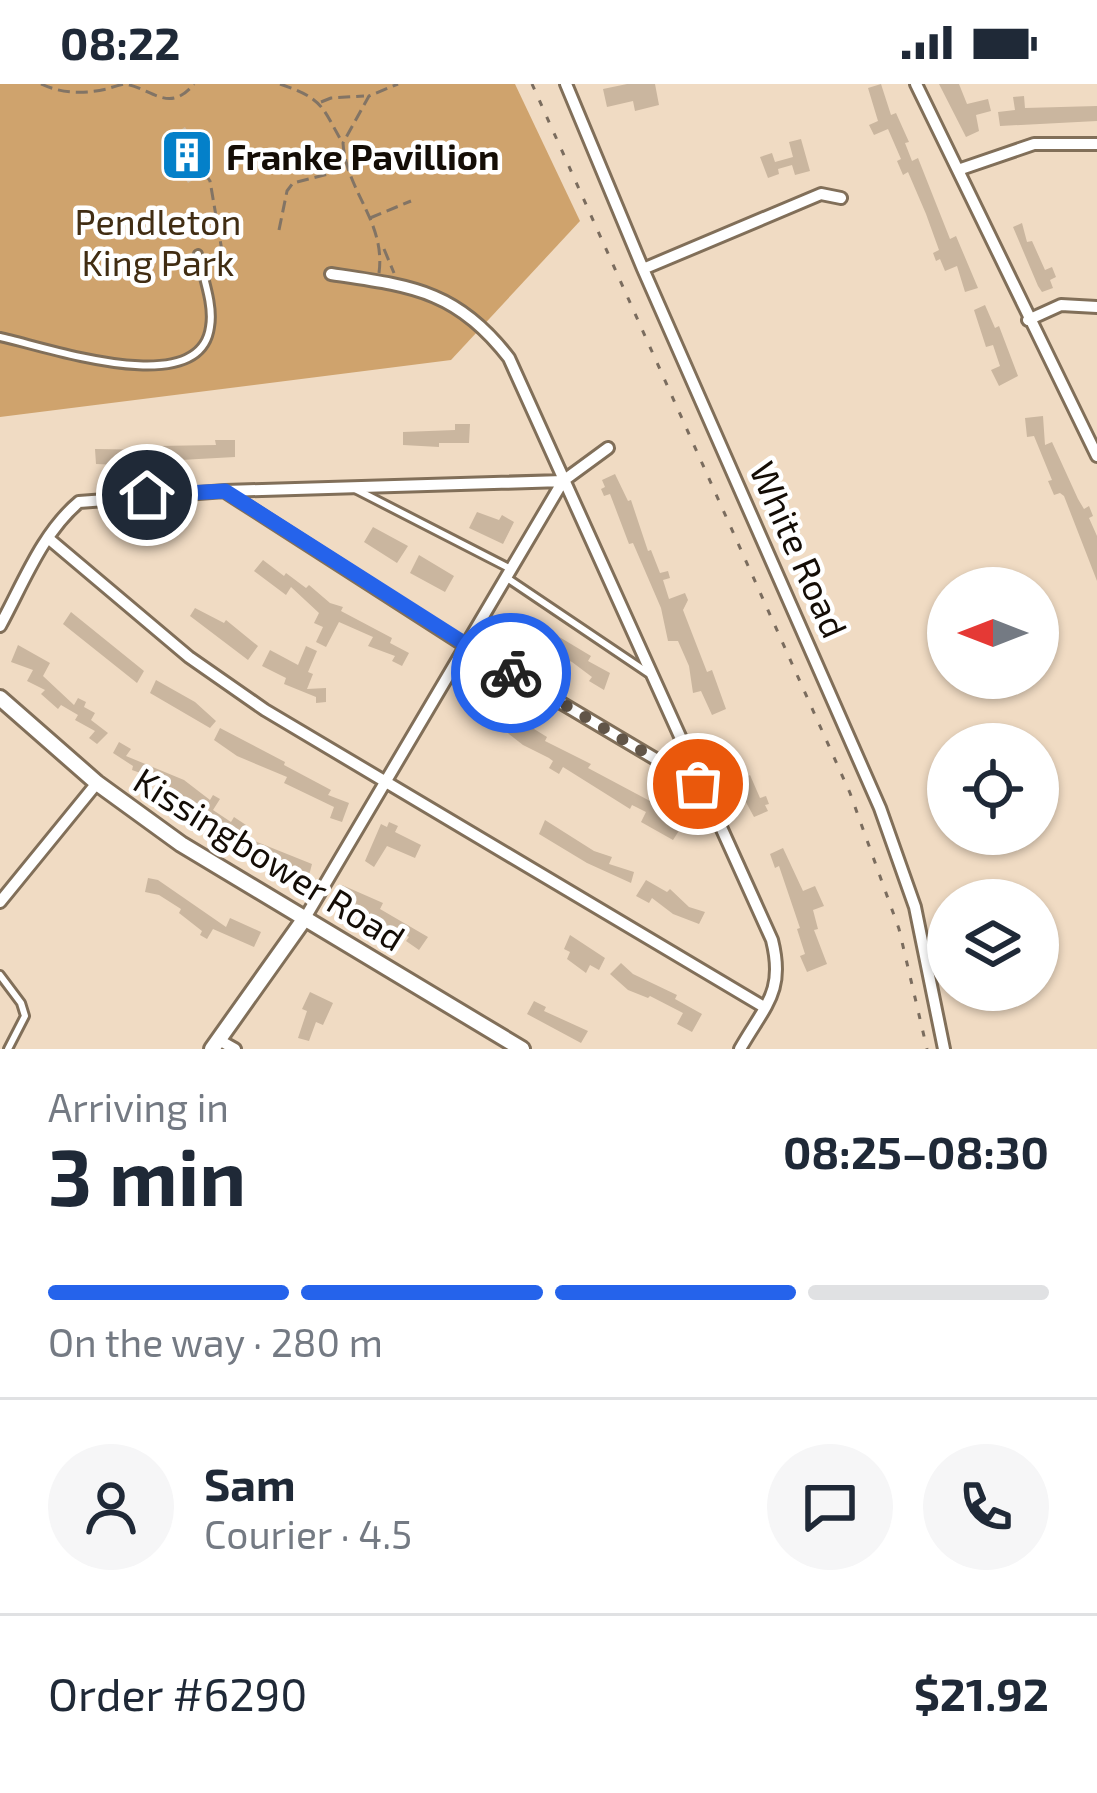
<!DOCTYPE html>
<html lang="en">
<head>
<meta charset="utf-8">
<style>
  :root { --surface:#fff; --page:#f6f6f7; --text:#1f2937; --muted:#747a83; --line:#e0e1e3; --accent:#2563eb }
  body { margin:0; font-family:"Exo 2",sans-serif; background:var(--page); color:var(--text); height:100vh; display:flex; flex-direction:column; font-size:45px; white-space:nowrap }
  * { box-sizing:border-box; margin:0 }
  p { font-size:39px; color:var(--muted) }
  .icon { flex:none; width:66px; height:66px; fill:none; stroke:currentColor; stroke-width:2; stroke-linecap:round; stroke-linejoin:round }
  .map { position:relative; height:965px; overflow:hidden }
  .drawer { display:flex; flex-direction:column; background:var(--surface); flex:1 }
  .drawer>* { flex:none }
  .needle { width:78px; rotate:270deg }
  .buttons { position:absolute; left:927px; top:483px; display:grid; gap:24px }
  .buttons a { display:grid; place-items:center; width:132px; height:132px; border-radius:50%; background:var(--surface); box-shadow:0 3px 9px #0004; font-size:60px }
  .pin { position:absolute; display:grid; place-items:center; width:102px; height:102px; color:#fff; margin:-51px; border:6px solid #fff; border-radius:50%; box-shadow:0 3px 12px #0007 }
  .courier { position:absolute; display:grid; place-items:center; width:120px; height:120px; margin:-60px; border:9px solid #2563eb; border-radius:50%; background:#fff; color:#222; box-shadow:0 3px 15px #0007 }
  .summary em { font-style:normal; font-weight:700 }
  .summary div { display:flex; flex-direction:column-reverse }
  .summary { display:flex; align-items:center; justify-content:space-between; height:204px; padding:0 48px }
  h1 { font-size:78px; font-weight:700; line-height:90px }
  .bar { display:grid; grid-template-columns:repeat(4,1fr); gap:18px 12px; align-content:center; height:144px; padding:0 48px }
  .bar i { height:15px; border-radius:9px; background:var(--line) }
  .bar .active { background:var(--accent) }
  .bar p { grid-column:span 4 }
  .line { display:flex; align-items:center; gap:30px; padding:0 48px; border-top:3px solid var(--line) }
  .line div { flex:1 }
  .round { display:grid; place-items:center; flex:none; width:126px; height:126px; border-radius:63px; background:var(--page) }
  .status { display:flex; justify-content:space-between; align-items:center; height:84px; padding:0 60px; background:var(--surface); direction:ltr }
  .status svg { height:33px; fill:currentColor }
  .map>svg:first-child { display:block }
  .green { fill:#cfa36d }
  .building { fill:#cab69f }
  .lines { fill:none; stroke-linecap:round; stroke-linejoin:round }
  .service-casing { stroke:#816f59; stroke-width:12 }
  .minor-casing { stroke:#816f59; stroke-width:16 }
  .tertiary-casing { stroke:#816f59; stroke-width:20 }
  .path { stroke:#827465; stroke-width:3; stroke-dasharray:12 6; stroke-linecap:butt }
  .service { stroke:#fff; stroke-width:6 }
  .minor { stroke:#fff; stroke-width:10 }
  .tertiary { stroke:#fff; stroke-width:14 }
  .rail { stroke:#7a6c5e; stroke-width:3; stroke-dasharray:6 12; stroke-linecap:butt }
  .done { stroke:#615548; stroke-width:12; stroke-dasharray:0 21.6 }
  .route { stroke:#2563eb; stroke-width:15 }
  .labels { text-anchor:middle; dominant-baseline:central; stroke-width:9; stroke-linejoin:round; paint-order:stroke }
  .poi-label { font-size:36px; font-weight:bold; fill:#140d06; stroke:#fff; text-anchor:start }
  .park-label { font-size:36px; fill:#412d13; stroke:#fff }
  .street-label { font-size:36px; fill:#140d06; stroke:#fff }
</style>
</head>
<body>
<div class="status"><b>08:22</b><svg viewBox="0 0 49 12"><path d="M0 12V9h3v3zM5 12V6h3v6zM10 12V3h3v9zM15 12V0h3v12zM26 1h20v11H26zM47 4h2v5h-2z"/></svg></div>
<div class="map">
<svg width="1097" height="965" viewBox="0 0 1097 965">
  <rect width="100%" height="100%" fill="#f0dbc3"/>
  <!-- green -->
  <path class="green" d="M0,0H515L580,137L451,276L0,333Z"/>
  <!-- building -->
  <path class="building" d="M627,0H655L659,21L635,27L633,17L607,23L603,5Z
    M881,0L891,31L896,29L909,58L905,59L912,77L918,74L950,155L956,152L978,204L965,208L957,182L945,187L940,175L936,177L933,169L939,166L926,130L908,88L903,91L897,77L901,75L888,45L874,51L869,41L878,37L868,4Z
    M939,0H959L967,20L988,15L991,27L976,31L979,47L966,53Z
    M1024,12L1025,24L1097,22V37L1000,42L998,28L1015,26L1013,13Z
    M185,43L212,84L188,99L162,58Z
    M801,55L810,87L795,91L792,81L778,85L779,90L768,94L760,73L772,69L775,78L793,73L789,58Z
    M1022,139L1027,158L1032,157L1045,186L1052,183L1056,193L1050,196L1053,204L1042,208L1038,202L1013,143Z
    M985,221L995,244L999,242L1018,292L999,302L991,286L1000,282L993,261L986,263L974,226Z
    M1043,332L1045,361L1052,358L1078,415L1084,425L1089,422L1093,432L1089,434L1097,452V497L1064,412L1060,409L1054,411L1048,397L1052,396L1034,352L1027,353L1025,334Z
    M455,340H470L469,359H439V363L403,361V348L455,346Z
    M215,356H235V373L144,378V382L96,380L95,365L158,366V362L216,361Z
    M615,390L628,417L631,416L648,467L651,466L660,489L668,487L670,494L663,496L669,515L685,509L688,516L683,526L707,588L712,586L726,625L712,631L701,607L693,609L689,582L678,557H668L661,524L633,459L629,460L610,410L604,412L601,405L605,403L602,396Z
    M477,428L499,436L502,431L514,438L503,460L469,444Z
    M373,443L408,462L397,479L364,458Z
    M419,471L454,492L445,508L410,489Z
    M263,476L284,492L286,489L306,504L309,501L330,519L343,523L341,527L392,554L390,559L409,569L402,582L392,577L395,572L368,562L373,553L339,538L326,563L316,558L323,543L314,539L319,529L291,503L286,511L254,487Z
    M195,524L224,539L226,536L258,562L248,576L190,532Z
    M71,528L144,587L137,599L63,540Z
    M556,551L591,572L588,577L610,589L604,606L589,597L592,593L572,578L548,568Z
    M18,561L50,579L43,592L74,621L78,614L86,618L84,623L95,629L91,636L108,649L97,660L89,654L95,647L75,636L78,631L61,621L58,625L41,610L45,606L27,597L33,586L11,578Z
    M306,562L317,567L308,588L313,590L307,605L326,604V618L316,619V613L284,600L286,594L262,582L270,566L298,581Z
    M156,596L195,618L216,637L210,644L150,609Z
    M513,632L547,653L545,657L591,680L588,684L665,725L662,730L682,742L673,756L641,738L646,728L632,721L630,725L563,683L559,690L549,684L553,677L549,674L523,661L504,646Z
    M220,644L285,678L284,681L331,706L328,711L349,719L342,738L330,734L334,723L284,699L287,693L237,672L214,656Z
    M119,658L131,665L126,672L184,696L210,716L213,711L220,715L213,726L231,738L234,733L246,741L240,751L312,780L307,799L243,767L223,751L224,748L200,733L202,729L157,702L160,696L132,686L133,682L113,669Z
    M737,668L746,693L750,691L760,714L766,712L769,720L765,721L768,727L754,733L722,674Z
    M545,736L594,767L612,773L609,780L634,788L631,799L587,779L539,750Z
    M389,738L398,742L395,748L421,761L415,774L387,762L374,783L365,777L381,740L387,743Z
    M783,764L803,807L815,802L824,822L813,826L818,845L814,846L827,880L807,888L800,872L805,870L797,845L800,844L779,782L775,784L770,770Z
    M148,794L158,796L226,843L230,834L261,848L254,863L213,845L207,855L200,851L202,847L179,829L181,825L159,811L145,808Z
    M646,796L667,808L670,805L689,823L705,828L699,840L673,830L652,814L649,819L636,812Z
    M342,801L383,819L380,825L428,853L419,866L406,857L409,853L394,846L391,851L383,847L384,844L361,828L333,817Z
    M570,851L605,874L599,886L590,881L586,889L567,875L570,868L564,865Z
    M621,879L633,890L677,911L675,915L702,930L692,948L677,940L683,929L650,912L648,914L628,906L610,890Z
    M310,908L333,919L323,941L316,938L309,957L298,954L307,927L302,925Z
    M534,917L546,923L544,927L588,947L581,959L527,930Z"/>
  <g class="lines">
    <!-- service casing -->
    <g class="service-casing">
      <path id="service" d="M0,253C44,262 200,318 210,243C214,221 203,193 198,170
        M355,405L509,484
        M507,494L648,589
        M0,891L21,919L25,932L8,965"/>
    </g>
    <!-- minor casing -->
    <g class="minor-casing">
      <path id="minor" d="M566,0L643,185L880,724L915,823L944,965
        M916,0L1097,372
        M958,86L1034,60H1097
        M643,185L821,110L841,114
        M331,190C411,202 457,206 509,274L772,856C785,908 765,921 740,965
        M1028,236L1061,221L1097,223
        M227,409L467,563L696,699
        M48,454L189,573L265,626L764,923
        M0,542C23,500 42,449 79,418L225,407L563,397L608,364
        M0,818L97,699
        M305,834L563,397
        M219,956L235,965"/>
    </g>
    <!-- tertiary casing -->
    <g class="tertiary-casing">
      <path id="tertiary" d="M0,614L97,699L181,760L522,965
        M212,965L305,834"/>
    </g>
    <!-- path -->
    <path class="path" d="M41,0C63,10 84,10 107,5C109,4 123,0 125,0C153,5 169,30 194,0
      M280,0C323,15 321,21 342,58
      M321,18L331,14L364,12
      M204,88L210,97L222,167
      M370,134L411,117
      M279,146L287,107L293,99L348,85
      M384,165L394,189
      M379,189C386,138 346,107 343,59L369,12L398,0"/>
    <!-- service -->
    <use href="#service" class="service"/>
    <!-- minor -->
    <use href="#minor" class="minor"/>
    <!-- tertiary -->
    <use href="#tertiary" class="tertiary"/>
    <!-- rail -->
    <path class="rail" d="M532,0L850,709L899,845L927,965"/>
  </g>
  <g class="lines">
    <!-- done -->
    <path class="done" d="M511,589L698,700"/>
    <!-- route -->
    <path class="route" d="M147,411L225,407L511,589"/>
  </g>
  <!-- icons -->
  <defs>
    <g id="building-square" transform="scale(2.7)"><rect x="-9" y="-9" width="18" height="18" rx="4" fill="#0480c9" stroke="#fff"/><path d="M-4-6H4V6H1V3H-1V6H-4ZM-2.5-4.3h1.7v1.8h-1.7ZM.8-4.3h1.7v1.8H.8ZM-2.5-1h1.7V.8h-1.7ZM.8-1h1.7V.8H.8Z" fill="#fff"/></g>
  </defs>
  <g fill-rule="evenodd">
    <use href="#building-square" x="187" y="71"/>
  </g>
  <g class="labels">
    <!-- poi labels -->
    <g class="poi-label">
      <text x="226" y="71">Franke Pavillion</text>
    </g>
    <!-- park labels -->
    <g class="park-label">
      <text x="158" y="136">Pendleton<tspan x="158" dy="41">King Park</tspan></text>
    </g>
    <!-- street labels -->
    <g class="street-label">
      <text transform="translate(800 465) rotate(66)">White Road</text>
      <text transform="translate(270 774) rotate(32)">Kissingbower Road</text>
    </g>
  </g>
</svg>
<div class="buttons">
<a><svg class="needle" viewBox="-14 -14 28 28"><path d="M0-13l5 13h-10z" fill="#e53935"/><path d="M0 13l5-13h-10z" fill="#747a83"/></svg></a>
<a><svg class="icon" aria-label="locate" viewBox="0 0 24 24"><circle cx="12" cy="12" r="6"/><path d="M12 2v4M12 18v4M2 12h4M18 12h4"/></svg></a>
<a><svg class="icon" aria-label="layers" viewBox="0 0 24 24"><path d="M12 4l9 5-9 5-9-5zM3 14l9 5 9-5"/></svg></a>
</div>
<div class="pin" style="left:698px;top:700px;background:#ea580c"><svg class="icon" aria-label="bag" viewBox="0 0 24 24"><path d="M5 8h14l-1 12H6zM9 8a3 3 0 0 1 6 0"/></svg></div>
<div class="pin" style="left:147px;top:411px;background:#1f2937"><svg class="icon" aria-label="home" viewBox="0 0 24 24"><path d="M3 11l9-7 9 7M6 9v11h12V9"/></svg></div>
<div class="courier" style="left:511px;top:589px"><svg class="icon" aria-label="bike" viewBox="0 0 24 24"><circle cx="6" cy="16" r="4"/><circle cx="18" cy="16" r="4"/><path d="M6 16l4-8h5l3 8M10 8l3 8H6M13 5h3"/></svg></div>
</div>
<section class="drawer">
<div class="summary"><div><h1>3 min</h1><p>Arriving in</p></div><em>08:25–08:30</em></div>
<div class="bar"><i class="active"></i><i class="active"></i><i class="active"></i><i></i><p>On the way · 280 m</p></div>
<div class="line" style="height:216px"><a class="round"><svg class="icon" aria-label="person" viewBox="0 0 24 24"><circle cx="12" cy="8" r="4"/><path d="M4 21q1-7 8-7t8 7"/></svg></a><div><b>Sam</b><p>Courier · 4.5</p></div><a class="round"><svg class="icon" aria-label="chat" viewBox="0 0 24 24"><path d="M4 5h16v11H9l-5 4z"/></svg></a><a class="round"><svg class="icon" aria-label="phone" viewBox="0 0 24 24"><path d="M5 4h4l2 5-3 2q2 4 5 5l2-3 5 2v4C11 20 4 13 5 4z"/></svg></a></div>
<div class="line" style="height:156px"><div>Order #6290</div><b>$21.92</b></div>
</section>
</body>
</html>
